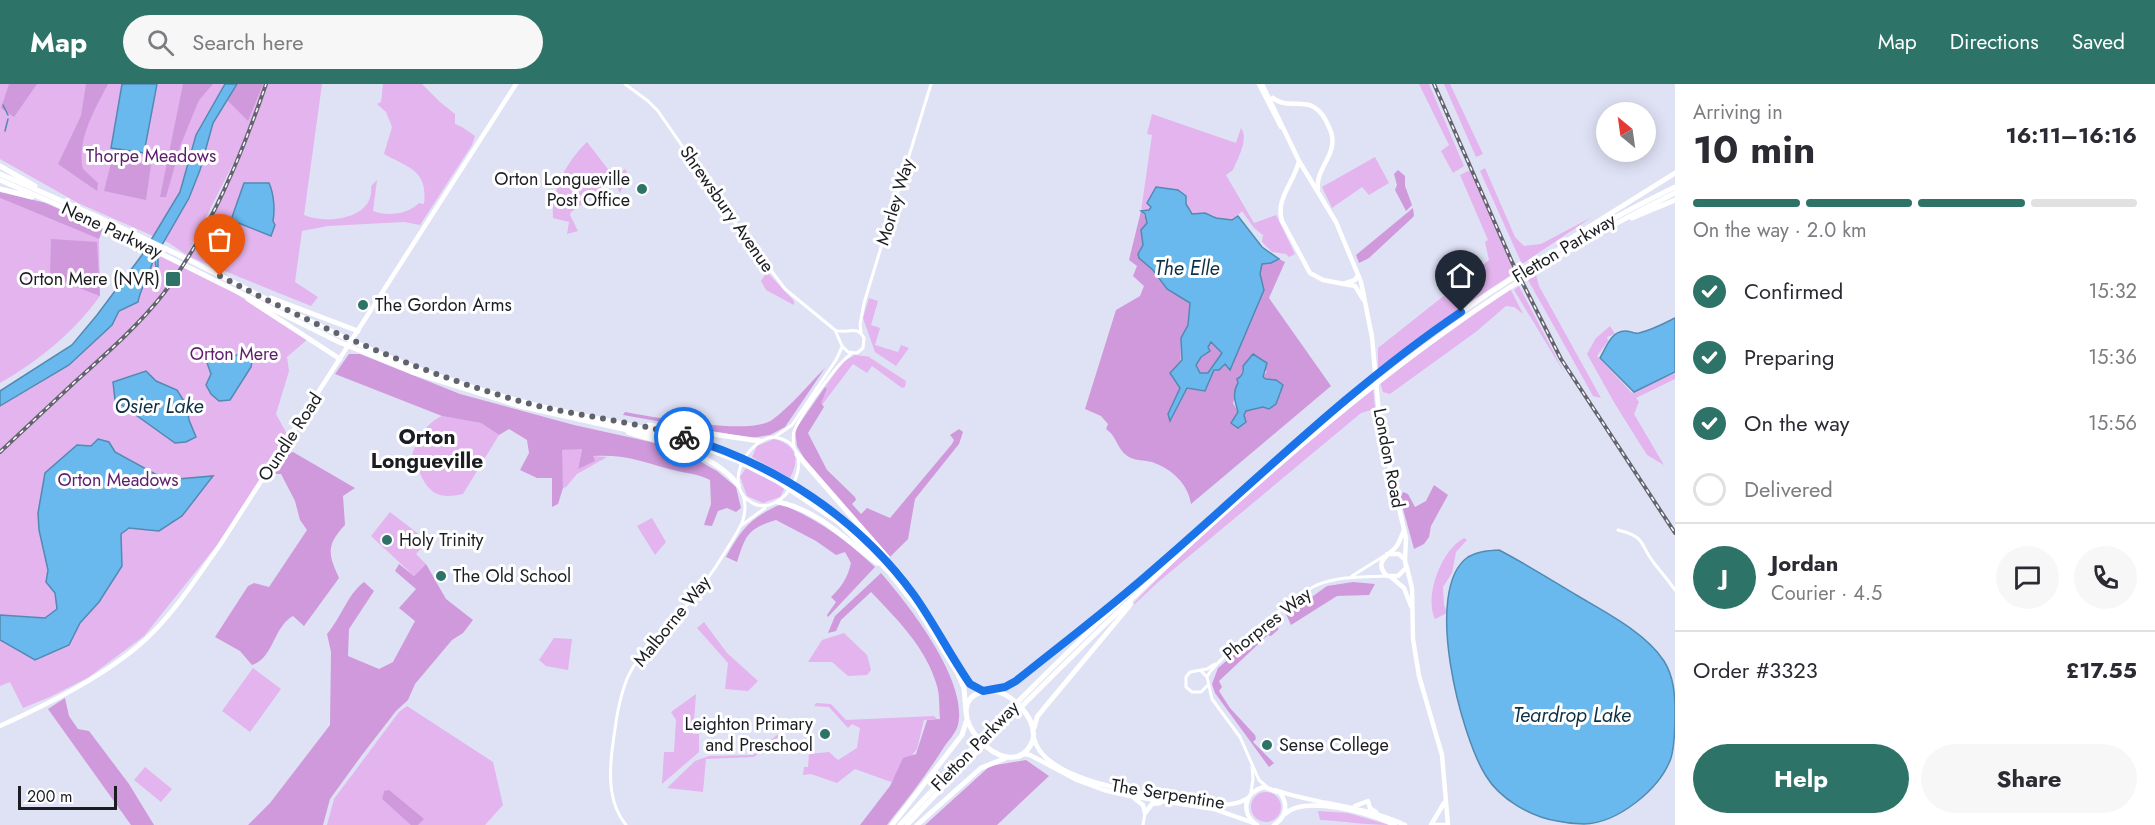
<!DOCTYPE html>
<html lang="en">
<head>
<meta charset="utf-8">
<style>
  :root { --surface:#fff; --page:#f7f7f7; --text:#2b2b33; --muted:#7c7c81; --line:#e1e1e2; --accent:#2d7367 }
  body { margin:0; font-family:Jost,sans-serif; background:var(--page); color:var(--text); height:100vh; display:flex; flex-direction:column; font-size:22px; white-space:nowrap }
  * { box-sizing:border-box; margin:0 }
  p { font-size:20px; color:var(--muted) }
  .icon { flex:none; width:33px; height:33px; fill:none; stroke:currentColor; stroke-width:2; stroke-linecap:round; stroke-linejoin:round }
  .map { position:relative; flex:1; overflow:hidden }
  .drawer { display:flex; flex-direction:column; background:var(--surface); width:480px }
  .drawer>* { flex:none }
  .needle { width:39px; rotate:331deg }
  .buttons { position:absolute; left:1596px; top:18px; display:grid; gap:12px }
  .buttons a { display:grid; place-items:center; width:60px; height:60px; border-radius:50%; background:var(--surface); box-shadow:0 3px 15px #0003; font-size:30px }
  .scale { position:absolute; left:18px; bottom:15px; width:99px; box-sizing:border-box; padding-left:6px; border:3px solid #1c1d23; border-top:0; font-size:16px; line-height:21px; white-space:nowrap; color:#1c1d23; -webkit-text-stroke:4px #fff; paint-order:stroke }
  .pin { position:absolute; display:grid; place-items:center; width:51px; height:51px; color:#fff; margin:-62px -26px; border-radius:50% 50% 50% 0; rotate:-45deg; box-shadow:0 0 6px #0007 }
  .pin .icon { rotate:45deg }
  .courier { position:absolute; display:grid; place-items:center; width:60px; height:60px; margin:-30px; border:4px solid #1a73e8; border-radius:50%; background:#fff; color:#222; box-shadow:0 2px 8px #0007 }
  .head em { font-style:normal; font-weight:700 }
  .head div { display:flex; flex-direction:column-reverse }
  .head { display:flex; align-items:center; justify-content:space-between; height:102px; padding:0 18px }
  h1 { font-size:39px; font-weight:700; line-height:45px }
  .bar { display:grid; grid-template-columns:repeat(4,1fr); gap:9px 6px; align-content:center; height:72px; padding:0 18px }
  .bar i { height:8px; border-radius:4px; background:var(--line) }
  .bar .current { background:var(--accent) }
  .bar p { grid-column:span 4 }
  .line { display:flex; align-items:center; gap:15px; padding:0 18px; border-top:2px solid var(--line) }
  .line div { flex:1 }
  .round { display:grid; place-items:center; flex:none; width:63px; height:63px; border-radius:32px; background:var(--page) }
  ol { padding:0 18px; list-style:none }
  li { display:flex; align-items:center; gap:18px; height:66px }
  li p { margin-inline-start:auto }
  li .icon { padding:6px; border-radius:50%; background:var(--accent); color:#fff; stroke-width:4 }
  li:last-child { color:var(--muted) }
  li i { width:33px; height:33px; border:3px solid var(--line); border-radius:50% }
  .button { display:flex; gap:12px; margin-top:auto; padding:12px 18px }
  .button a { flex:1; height:69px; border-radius:36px; background:var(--accent); color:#fff; font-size:24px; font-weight:700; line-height:69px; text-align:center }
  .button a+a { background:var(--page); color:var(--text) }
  header { display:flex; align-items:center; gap:36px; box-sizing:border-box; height:84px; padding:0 30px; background:var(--accent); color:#fff }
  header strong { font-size:28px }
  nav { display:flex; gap:33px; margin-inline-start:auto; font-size:21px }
  .search { width:420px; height:54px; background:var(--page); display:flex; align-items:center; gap:15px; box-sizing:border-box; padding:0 21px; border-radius:33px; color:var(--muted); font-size:22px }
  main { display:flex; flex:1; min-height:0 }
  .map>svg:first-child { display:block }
  .green { fill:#e3b4ed }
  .forest { fill:#d099dc; fill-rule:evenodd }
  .water { fill:#69b9ef; stroke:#528ab2; stroke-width:1.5; fill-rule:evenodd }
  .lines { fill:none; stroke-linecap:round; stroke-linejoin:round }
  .stream { stroke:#528ab2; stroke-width:1.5 }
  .minor { stroke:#fff; stroke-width:3 }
  .major { stroke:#fff; stroke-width:4.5 }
  .highway { stroke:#fff; stroke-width:5 }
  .rail-casing { stroke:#63646f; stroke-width:4 }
  .rail { stroke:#fff; stroke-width:1.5; stroke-dasharray:4.5; stroke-linecap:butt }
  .done { stroke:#60626c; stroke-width:6; stroke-dasharray:0 10.8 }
  .route { stroke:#1a73e8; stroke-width:8 }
  .poi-dot { fill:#2d7367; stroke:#fff; stroke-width:2 }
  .labels { text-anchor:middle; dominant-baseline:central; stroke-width:6; stroke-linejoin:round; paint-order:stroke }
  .park-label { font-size:18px; fill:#5e1c6c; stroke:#fff }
  .poi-label { font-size:18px; fill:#1c1d23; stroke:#fff; text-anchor:start }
  .street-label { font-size:18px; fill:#1c1d23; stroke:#fff }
  .water-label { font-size:20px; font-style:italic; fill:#0d3046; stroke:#fff }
  .quarter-label { font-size:21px; font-weight:bold; fill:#1c1d23; stroke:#fff }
</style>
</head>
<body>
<header>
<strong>Map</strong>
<div class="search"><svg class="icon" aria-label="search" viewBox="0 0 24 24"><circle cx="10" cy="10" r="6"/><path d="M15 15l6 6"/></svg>Search here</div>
<nav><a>Map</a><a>Directions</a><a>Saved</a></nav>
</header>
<main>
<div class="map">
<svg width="1675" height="741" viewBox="0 0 1675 741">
  <rect width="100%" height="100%" fill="#dfe2f5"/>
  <!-- green -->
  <path class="green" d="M0,0H264L248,50L187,171L169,159L78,119L0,75Z
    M268,0H322L304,131C328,141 375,135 371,102L377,96L373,127C388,133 408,130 419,119L424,120C428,86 409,84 384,70L392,43L386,28L377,20L381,18L383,0H422L440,18L455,30V40L462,43L475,52L472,61L420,141L404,138L328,142L302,147L295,198L318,213L311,222L190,173L231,95Z
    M1419,0H1429L1464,82L1453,89L1441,67L1449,61Z
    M1444,0H1450L1483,70L1476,73Z
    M1152,30L1236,59L1241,44C1249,55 1238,74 1233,86L1226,91L1254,139L1276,131L1295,170L1289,173L1286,170L1272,168L1262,158L1263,151L1254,144L1242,127L1233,136L1216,134L1213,131L1192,130L1178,106L1159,103L1151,115L1149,127H1141L1152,51L1147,50Z
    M587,58L614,93L625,85L628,90L620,109L614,98L571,128L570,131L578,147L567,150L569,138L553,134C551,106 567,77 587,58Z
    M1375,73L1389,99L1369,111L1362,103L1332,124L1322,103Z
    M1485,84L1515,153L1524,162L1541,160L1592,133L1522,180L1480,87Z
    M1472,85L1517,187L1436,241L1378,285V264L1489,176L1485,158L1488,156L1460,91Z
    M0,114L99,155L100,212C73,249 40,276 0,299Z
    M157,170L233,208L308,255L287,273L289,287L276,330L288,352L217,461L144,552L89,593L50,613L23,624L10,598L0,602V322L69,281L112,241L119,227L138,217L139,215L121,224L143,202L154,176L156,183Z
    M767,188L794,217V221L766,206L761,197Z
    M1536,191L1539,202L1601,314L1593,312L1528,196Z
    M1519,202L1565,290L1514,206Z
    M1510,204L1523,230L1514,223L1506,222L1477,247L1390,310L1383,308L1380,298Z
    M869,214L878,217L871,241L880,244L875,261L898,268L901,261L909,264L896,282L875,268L863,234Z
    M1610,242L1615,250L1607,253L1608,257L1597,272L1632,309L1675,289V295L1636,314L1639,318L1634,330L1664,381L1647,371L1615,320L1587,270L1596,254Z
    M855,271L872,273H869L906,297L905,303L902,304L872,282L867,289L853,280L822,321L820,320L827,305L825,303L843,278Z
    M1373,304L1375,325L1361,329L1157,499L1120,534C1197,450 1286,377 1373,304Z
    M442,332L481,339L499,351L463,410C428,418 425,400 412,371C418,354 425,340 442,332Z
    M774,355C797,361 800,375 790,394L752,373L757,362Z
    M582,364L578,385L593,372L607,373L577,390L566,403L563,404L561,366Z
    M746,384L785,404L780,413L763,419L747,412L740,393Z
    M390,428L425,455L426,459L416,470L426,480L414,492L371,452Z
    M652,434L666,458L655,471L637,442Z
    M1464,454L1467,456L1456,468L1452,489L1443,503L1444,521L1447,529L1435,535C1424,513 1441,466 1464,454Z
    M704,538L727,569L758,597L748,607L725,605L728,579L697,544Z
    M844,549L867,571L871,586L867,591L848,592L832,578H808L822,556Z
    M554,554L572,555L568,586L546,582L539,576Z
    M253,584L281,605L250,648L222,627Z
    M696,610L693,650H699V668L662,700L664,668H674L676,636L671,628Z
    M816,619L831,620L846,636L934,632L937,635L924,636L917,665L891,698L855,685L837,699L811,690L803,691L804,683H808L809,670L829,668L838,676L857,664L860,644L852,640L848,644L829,623L814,622Z
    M407,622L493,678L503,721L485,741H418L423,735L384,707L382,715L412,741H327L334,715L399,628Z
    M782,647L783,649L754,673L706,675L703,708L667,704L695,677L709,672L753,671Z
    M145,683L172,705L161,718L134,696Z
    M1251 723a15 15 0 1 1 30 0a15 15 0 1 1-30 0Z
    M1318,727L1348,729L1389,741C1365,741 1344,737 1320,736Z"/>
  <!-- forest -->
  <path class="forest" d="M9,0H37L14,33L1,24Z
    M86,0H108C95,25 76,57 83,85L98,99L97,107L58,80L81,32Z
    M183,0H213L199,16L181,60L166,113H160Z
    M237,0H263L248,37L227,16Z
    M112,75L151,81L146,116L104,107Z
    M1398,86L1405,92V102L1412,121L1406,127L1395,106L1397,101L1394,90Z
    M0,108L46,119L103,145L99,155L0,114Z
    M1413,124L1414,132L1411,135L1369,174L1359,179L1356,171Z
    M1141,127C1152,137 1145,159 1138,170L1139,174L1153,186L1167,205L1190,219L1188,241L1181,254L1180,304L1168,330L1171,336L1187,304L1225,280L1229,285L1264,206L1260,190L1262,180L1271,179L1279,175L1285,178L1269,214L1331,302L1191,420C1188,400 1172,385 1152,378C1144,376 1136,377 1129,373C1117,366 1117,352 1106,345L1108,340L1101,332L1085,325L1116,226L1140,212L1144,202L1133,192L1137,182L1129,176ZM1244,286L1267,287L1263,293L1283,301L1280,309L1246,327L1244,331L1238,328L1233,319Z
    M51,155L97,158L100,212L50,193Z
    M1211,258L1222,269L1207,290L1200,289L1196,281L1201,273L1209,267L1208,263Z
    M349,270H360L460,310L574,341L651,358L692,373L717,387L736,403L741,424L736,428L727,424L718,427L712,442L704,441L711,420L710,396C697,389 683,389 669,385C641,377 623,370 593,372L595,377L578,385L582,365L562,366L563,404L558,420L552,423V394H537L520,386L529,369L527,356L509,345L499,351L481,339L442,332L335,290Z
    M825,284L785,343L770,351L751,354L623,331L625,328C655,333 748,352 772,336C791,322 808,301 825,284Z
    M825,303L827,305L821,319L824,323L808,349L827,386L855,413L856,416L852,420L861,430L867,424L890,434L952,360L954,356L950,351L959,345L963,348L959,360L915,415L908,455L890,473L807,379L797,362L795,346Z
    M293,368L355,404L343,412L345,441C326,461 328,470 339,494L304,542L293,532C273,543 274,574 252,581L240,567L215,553L248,502L254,499L269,503L307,446L300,436L295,417L281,390H270L282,371Z
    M1434,401L1448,411L1431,442L1429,453L1424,460L1414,465L1400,414L1403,408L1408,410L1415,423L1426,417Z
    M781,420C819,436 845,455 875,483L828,533L827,531L836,518L831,513C841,504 848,493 851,479L845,468L836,471L816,457L776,436C747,445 746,451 737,478L726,473C742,444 751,434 781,420Z
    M399,480L414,492L426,480L446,515L473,536L463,549L452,556L415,600L408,616L396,627L362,671L330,715L323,741H248L270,719L330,641L331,568L327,550C341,534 347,511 364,498L374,507L349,545L348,572L379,585L393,578L415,537L399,524L416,505L395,487Z
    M881,489C908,520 972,601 957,644C954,651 948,657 944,663C928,689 909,713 890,737L887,741H860L890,702L903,674L916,670L927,636L940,635C939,624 940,612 937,602C927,565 897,535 871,508L841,536L836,547L828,549L835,532Z
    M1353,498L1375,500L1369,511L1337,512L1291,541L1285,528L1307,513L1309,515L1327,502Z
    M1268,542H1276L1279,545L1271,552L1268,551L1219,597L1222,603L1219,607L1230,624L1255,651L1256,655L1253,658L1274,679L1269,683L1215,609L1212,600L1218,584Z
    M65,614L69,632L78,645L89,647L129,700L154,741H131L48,625Z
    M1026,676L1049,692L997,741H925L990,682Z
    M384,707L389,706L424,735L418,741H411L382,715Z"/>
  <!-- water -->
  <path class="water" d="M122,0H157L144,69L111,64Z
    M225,0H237L213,39L200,86L189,114L158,168V183H156L155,177H153C149,192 140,205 138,218L119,227L112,241L69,281L0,322V307L72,261L97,231L142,171L180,108L196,51Z
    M244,99H269C274,110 275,126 273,137L275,141L271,152L231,136Z
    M1156,103L1178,106L1186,112V120L1192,130L1205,129L1216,134L1232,136L1238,132L1262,163L1279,175L1271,179L1262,180L1260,190L1264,206L1230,286L1225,280L1219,286H1214L1205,307L1187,304L1170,337L1168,330L1180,304L1170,289L1182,276L1181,254L1188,241L1190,219L1167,205L1153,186L1139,174L1138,170L1143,161L1141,146L1147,139L1145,130L1141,127L1149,126L1151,123L1147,119ZM1211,258L1222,269L1208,289H1200L1196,281L1201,273L1210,267L1208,263Z
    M1675,234V288L1634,308L1600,274C1606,264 1611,247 1625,247C1631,247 1634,250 1639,249C1652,246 1663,240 1675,234Z
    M242,269L252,277L251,283L230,316L219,317L211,310L206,301L211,290L205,273L207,272L220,277Z
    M1253,270L1267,279L1263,293L1266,295L1276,296L1283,301L1276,320L1269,325L1263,323L1246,327L1244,331L1246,338L1238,344L1231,339L1238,328C1235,318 1232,309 1238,299L1237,295C1243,292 1244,288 1243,282Z
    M146,287L156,297L177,306L187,322L189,336L196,353L186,358L175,359L115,316L113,298Z
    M98,355L109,358L115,368L166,396L213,392L182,432L159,447L129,444L121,450L122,482L99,518L80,539L69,561L35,576L0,556V531L45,534L57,525L55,509L46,498L48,486L39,446L38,429L45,389L77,361L91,362Z
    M1499,466C1526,480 1551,496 1578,512C1605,528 1646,549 1664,577C1674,593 1675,611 1675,629C1675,644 1675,660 1671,674C1660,705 1618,739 1584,740C1576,740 1566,739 1557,737C1531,733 1500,715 1486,692C1461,653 1422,505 1468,473C1478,467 1488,467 1499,466Z"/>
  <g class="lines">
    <!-- stream -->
    <path class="stream" d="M3,21L8,31
      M5,47L8,35"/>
    <!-- minor -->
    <path class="minor" d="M625,0L648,17L658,27L734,137L785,205L835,246C846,251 857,240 864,254L863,264L857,269L848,268L842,262L835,246
      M861,248L860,241L864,219L931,0
      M776,352L792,341L836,276L842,263
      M774,353C827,361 783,444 748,416C724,398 748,355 774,353Z
      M794,363C793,357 792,351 795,345C802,329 837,279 851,270
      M742,441L765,424
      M1618,446C1647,453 1639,460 1654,479C1661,488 1668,496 1675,506
      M1352,492L1384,472
      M1200,586L1207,593L1212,615L1240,653L1259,696L1267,703
      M1207,593C1213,577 1299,509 1317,501C1339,492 1362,493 1386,492
      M1207,602L1201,608H1192L1186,603V593L1190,588L1207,585L1215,580
      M1251,708L1253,695L1252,682
      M626,741C609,720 609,693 612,667C615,644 618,617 627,595C637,571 658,554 675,535C695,513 712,490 727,465C738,447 750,432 743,411
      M1143,741L1145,729"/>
    <!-- major -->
    <path class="major" d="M1259,0L1281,43
      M1262,0L1299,77L1336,138L1361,198L1372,253L1380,342L1406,454L1405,476
      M1273,14C1290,28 1309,8 1325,35C1328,41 1331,46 1332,52C1336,72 1315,86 1318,105
      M1299,77C1294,99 1275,115 1282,137L1310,189L1323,196L1355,202L1363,215
      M1343,200L1355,196L1358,191
      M1387,470H1399L1405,476L1406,484L1398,492H1387C1374,479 1386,473 1395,464C1400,459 1401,452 1404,446
      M1406,480L1412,504L1413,555L1419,592L1442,671L1448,741
      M1391,493L1404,504L1411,522
      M0,642C48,620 107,591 146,555C175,528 197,493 220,461L516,0
      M1034,654C1043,697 1141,709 1177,715C1198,718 1229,727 1248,714
      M1022,670L1030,671L1077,696L1104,706L1130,712L1214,725L1254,739
      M1275,706C1318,721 1362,721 1405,741
      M1135,715L1143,721L1145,729
      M1355,722L1368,717L1370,724L1376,728
      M1145,729L1152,720L1160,719
      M1285,730C1305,710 1371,730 1395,741
      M1257,741C1240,729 1244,708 1264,703L1280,709C1289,721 1286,733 1274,741
      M1431,741L1444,719
      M1431,741H1446"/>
    <!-- highway -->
    <path class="highway" d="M0,82L35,102
      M0,90C70,120 140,151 209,186C277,220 344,257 416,284C468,303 521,319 575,330C647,345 711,355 777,391C845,428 898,484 939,549C950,567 962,601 983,607
      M0,96L95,137L339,258L412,288L520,322L699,362L738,377L777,397L838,438L888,487L918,525L958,590L964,604L966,628
      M0,105L32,113
      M1632,134L1675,116
      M1568,156L1675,89
      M271,214L358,247
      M248,215L340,275
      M649,341L760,357
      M628,348C665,360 714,369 738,401
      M797,370L887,473
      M778,418C818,426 846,456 877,479
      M995,605L1016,597L1122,512
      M990,606C1012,608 1037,634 1033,656C1011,712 925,615 990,606Z
      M1034,644L1037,633L1045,623L1131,520
      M892,741L962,651L966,638
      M900,741C991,642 1088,546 1188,455C1270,380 1353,304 1444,240C1517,188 1594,142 1675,103
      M907,741C998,644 1092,551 1189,461C1340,322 1489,200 1675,109
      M917,741L981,684L1006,674"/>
    <!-- rail casing -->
    <g class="rail-casing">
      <path id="rail" d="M1434,0L1512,178L1561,275L1675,449
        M0,368C26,344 51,320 77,296C107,269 139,241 164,209C210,147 241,73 266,0"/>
    </g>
    <!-- rail -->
    <use href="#rail" class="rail"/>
  </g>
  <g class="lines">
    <!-- done -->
    <path class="done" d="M220,192C318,243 412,286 519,317C573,332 630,336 684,353"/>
    <!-- route -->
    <path class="route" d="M684,353C775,380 857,433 914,511C934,539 950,571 970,600L983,607L1005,603L1016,597C1062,560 1110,524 1154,485C1255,398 1350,303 1461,228"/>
  </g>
  <!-- markers -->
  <g class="poi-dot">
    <circle cx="642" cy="105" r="6"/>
    <rect x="165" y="187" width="16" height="16" rx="3"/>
    <circle cx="363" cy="221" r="6"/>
    <circle cx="387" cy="456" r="6"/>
    <circle cx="441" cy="492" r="6"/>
    <circle cx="825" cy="650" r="6"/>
    <circle cx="1267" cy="661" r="6"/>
  </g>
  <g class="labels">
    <!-- park labels -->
    <g class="park-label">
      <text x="151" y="72">Thorpe Meadows</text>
      <text x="234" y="270">Orton Mere</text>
      <text x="118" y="396">Orton Meadows</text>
    </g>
    <!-- poi labels -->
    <g class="poi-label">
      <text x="630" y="95" text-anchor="end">Orton Longueville<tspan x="630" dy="21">Post Office</tspan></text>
      <text x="160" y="195" text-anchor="end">Orton Mere (NVR)</text>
      <text x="375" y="221">The Gordon Arms</text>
      <text x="399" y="456">Holy Trinity</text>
      <text x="453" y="492">The Old School</text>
      <text x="813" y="640" text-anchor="end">Leighton Primary<tspan x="813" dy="21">and Preschool</tspan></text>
      <text x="1279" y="661">Sense College</text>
    </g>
    <!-- street labels -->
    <g class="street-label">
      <text transform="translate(895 118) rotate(-73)">Morley Way</text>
      <text transform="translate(727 125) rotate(55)">Shrewsbury Avenue</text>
      <text transform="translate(112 146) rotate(25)">Nene Parkway</text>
      <text transform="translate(1564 164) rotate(-31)">Fletton Parkway</text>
      <text transform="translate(290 353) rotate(-57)">Oundle Road</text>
      <text transform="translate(1389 374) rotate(79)">London Road</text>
      <text transform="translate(672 537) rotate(-51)">Malborne Way</text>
      <text transform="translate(1267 540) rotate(-38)">Phorpres Way</text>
      <text transform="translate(975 662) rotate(-46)">Fletton Parkway</text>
      <text transform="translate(1168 710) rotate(9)">The Serpentine</text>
    </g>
    <!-- water labels -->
    <g class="water-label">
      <text x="1187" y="184">The Elle</text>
      <text x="159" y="322">Osier Lake</text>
      <text x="1572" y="631">Teardrop Lake</text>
    </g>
    <!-- quarter labels -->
    <g class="quarter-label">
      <text x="427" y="353">Orton<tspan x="427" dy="24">Longueville</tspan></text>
    </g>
  </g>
</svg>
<div class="buttons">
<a><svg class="needle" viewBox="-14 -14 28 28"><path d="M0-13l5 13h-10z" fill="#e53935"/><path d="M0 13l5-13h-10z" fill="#7c7c81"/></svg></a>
</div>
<div class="scale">200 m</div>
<div class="pin" style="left:220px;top:192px;background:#ea580c"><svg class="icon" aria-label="bag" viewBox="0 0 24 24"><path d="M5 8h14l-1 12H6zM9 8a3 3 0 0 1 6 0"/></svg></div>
<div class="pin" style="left:1461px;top:228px;background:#1f2937"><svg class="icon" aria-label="home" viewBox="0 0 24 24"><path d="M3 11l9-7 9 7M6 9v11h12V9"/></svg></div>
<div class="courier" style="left:684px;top:353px"><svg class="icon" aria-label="bike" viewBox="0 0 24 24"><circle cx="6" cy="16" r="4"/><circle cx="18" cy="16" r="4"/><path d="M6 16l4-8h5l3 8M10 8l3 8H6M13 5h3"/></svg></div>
</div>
<section class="drawer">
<div class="head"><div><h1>10 min</h1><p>Arriving in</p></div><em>16:11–16:16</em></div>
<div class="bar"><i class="current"></i><i class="current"></i><i class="current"></i><i></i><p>On the way · 2.0 km</p></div>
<ol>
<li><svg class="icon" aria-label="check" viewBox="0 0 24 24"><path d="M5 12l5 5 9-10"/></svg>Confirmed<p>15:32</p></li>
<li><svg class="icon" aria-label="check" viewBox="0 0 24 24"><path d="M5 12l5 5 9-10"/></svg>Preparing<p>15:36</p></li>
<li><svg class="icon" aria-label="check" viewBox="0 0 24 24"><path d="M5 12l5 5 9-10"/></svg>On the way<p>15:56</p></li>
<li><i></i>Delivered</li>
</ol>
<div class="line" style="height:108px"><b class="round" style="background:var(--accent);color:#fff">J</b><div><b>Jordan</b><p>Courier · 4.5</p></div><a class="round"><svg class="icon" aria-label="chat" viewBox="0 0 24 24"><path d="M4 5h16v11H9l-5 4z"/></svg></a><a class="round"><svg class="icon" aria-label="phone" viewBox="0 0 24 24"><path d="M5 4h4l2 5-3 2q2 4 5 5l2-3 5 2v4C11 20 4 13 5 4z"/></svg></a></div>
<div class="line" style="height:78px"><div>Order #3323</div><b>£17.55</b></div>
<div class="button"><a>Help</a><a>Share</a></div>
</section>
</main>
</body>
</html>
